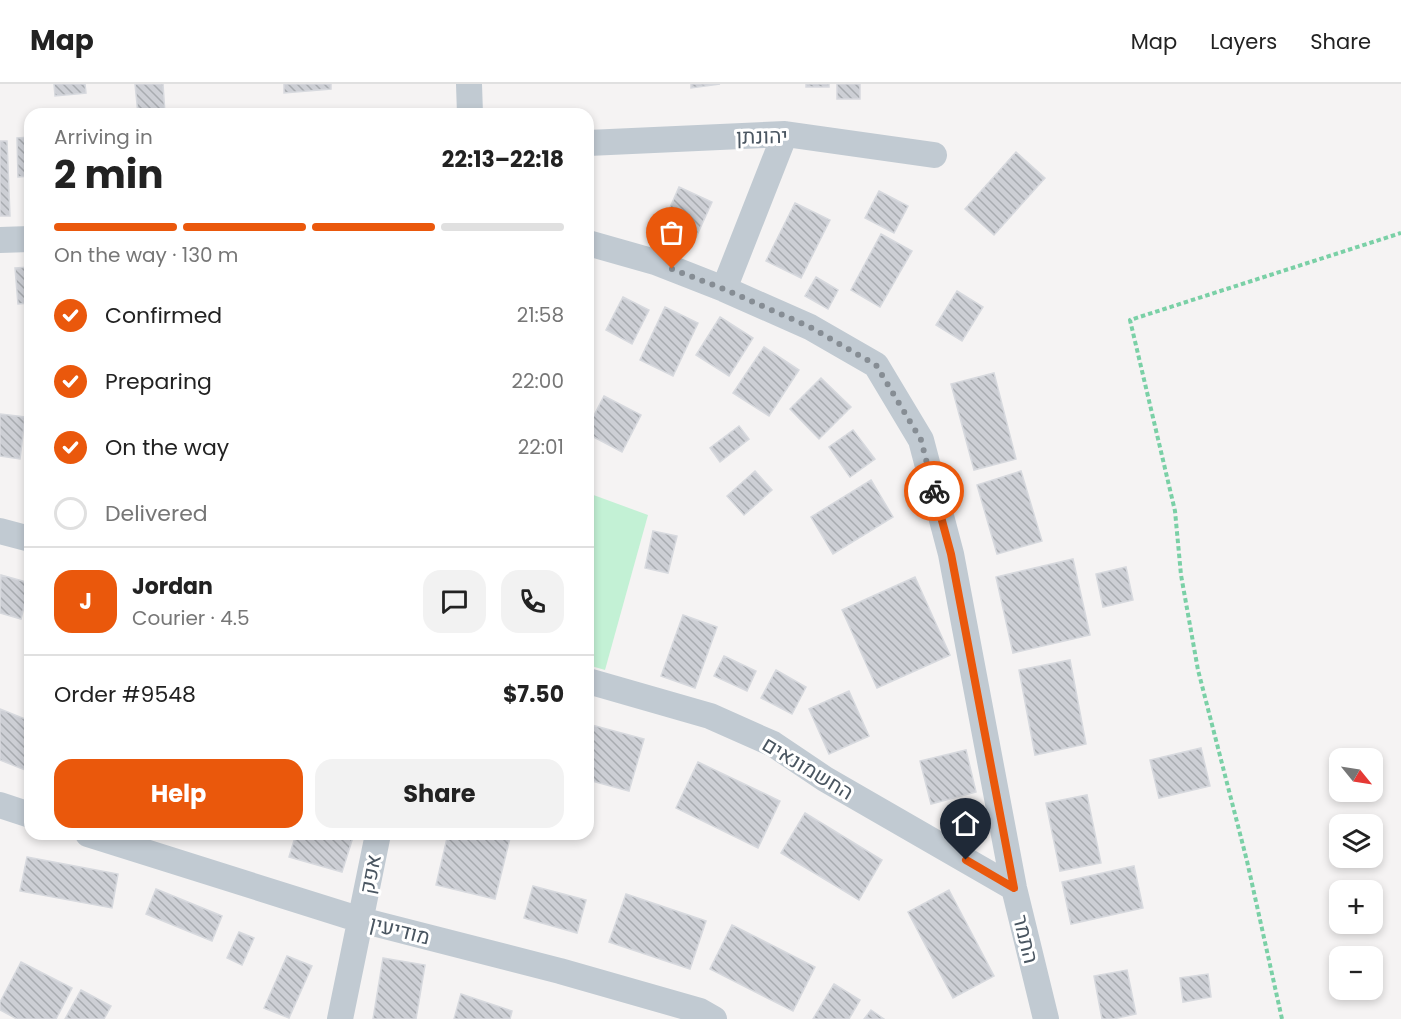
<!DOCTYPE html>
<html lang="en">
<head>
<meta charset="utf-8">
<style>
  :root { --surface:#fff; --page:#f2f2f2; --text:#222; --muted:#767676; --line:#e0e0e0; --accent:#ea580c }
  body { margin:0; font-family:Poppins,Heebo,sans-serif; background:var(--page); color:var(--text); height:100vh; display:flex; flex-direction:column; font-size:22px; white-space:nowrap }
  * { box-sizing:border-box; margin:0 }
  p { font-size:20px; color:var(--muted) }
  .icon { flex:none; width:33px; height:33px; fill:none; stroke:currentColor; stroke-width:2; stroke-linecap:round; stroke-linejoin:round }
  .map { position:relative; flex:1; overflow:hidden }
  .panel { position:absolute; left:24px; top:24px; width:570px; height:732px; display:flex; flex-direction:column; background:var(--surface); border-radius:18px; box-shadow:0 3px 9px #0003 }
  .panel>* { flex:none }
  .needle { width:39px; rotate:120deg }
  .buttons { position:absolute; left:1329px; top:664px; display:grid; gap:12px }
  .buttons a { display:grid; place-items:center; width:54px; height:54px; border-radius:12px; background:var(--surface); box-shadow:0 3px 9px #0003; font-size:30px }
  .pin { position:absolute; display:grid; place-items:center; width:51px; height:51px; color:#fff; margin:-62px -26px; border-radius:50% 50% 50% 0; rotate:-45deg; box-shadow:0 0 6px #0007 }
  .pin .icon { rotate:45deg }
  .courier { position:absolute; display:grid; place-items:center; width:60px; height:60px; margin:-30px; border:4px solid #ea580c; border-radius:50%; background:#fff; color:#222; box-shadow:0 2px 8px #0007 }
  .overview em { font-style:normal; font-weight:700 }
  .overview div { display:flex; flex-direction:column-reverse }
  .overview { display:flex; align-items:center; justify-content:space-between; height:102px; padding:0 30px }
  h1 { font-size:39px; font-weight:700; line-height:45px }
  .bar { display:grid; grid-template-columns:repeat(4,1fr); gap:9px 6px; align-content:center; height:72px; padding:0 30px }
  .bar i { height:8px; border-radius:4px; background:var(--line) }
  .bar .active { background:var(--accent) }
  .bar p { grid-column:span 4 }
  .line { display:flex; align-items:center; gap:15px; padding:0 30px; border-top:2px solid var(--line) }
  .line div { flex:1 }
  .round { display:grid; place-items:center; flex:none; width:63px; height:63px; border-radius:18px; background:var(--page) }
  ol { padding:0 30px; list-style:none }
  li { display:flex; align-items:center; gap:18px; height:66px }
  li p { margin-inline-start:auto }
  li .icon { padding:6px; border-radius:50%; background:var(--accent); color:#fff; stroke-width:4 }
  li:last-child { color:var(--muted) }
  li i { width:33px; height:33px; border:3px solid var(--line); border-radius:50% }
  .button { display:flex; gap:12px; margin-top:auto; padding:12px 30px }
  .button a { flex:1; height:69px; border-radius:18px; background:var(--accent); color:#fff; font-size:24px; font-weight:700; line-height:69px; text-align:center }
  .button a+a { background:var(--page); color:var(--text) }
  header { display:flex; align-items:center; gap:36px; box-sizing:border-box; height:84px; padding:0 30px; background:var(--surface); border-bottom:2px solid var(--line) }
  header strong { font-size:28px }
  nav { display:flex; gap:33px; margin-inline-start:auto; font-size:21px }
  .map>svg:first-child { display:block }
  .green { fill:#c3f1d5 }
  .building { fill:url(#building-back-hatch); stroke:#d7d9de; stroke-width:1.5 }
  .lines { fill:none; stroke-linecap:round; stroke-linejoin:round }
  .path { stroke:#7ad0a6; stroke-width:4; stroke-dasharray:4.5 3; stroke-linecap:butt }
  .street { stroke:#c1cad2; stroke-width:26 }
  .done { stroke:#868d94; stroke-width:6; stroke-dasharray:0 10.8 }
  .route { stroke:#ea580c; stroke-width:8 }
  .labels { text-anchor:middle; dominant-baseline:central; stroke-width:6; stroke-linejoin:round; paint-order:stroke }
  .street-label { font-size:21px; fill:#4a5661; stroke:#fff }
</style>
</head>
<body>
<header>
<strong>Map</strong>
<nav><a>Map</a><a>Layers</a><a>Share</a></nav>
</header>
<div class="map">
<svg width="1401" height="935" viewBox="0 0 1401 935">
  <defs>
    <pattern id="building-back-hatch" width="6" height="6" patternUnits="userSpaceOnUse" patternTransform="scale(1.5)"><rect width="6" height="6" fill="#cdcfd5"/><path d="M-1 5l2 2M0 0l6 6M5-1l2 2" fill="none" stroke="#a8abb0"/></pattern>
  </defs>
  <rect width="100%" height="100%" fill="#f5f3f3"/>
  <!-- green -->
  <path class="green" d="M588,409L648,431L605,586L588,581Z"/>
  <!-- building -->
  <path class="building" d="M54,0H85L86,9L55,12Z
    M135,0H163L165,30H138Z
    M284,0H331V5L284,9Z
    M691,0H720L691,4Z
    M806,0H829V3H806Z
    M837,0H860V15H837Z
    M30,53V92L18,93L17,54Z
    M0,57H7L10,132H0Z
    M1016,68L1045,94L994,151L965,125Z
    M679,103L712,118L693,160L660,146Z
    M879,107L908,122L894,149L865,134Z
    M795,119L830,136L801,194L766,177Z
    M881,150L912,167L880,223L851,206Z
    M30,183V219L18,220L15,184Z
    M816,193L838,206L828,225L805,212Z
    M957,207L983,223L962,257L936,241Z
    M623,213L649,226L632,260L606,246Z
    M665,223L698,239L673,292L640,276Z
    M720,233L753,254L729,292L696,271Z
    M764,263L799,286L769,332L733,309Z
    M994,289L1016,375L974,386L951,300Z
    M821,294L851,323L819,355L790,325Z
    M604,312L641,331L622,368L588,350V343Z
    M0,330L25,333L20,375L0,372Z
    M739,342L749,355L720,378L710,364Z
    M853,346L875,375L850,393L829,363Z
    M755,387L772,406L744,431L727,412Z
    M1021,387L1042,457L997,470L977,401Z
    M871,396L893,433L833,470L811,433Z
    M653,447L677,452L668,489L645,484Z
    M1073,475L1090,551L1013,569L996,493Z
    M1126,483L1133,516L1103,523L1096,490Z
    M1,491L30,499L21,535L0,529Z
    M915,493L950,571L877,604L842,526Z
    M683,531L717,543L695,604L661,592Z
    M724,572L756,587L747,607L714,592Z
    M1070,576L1086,660L1035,671L1019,586Z
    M776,586L806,603L792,630L761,614Z
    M849,607L869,652L829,670L809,625Z
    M0,625L30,637V688L0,676Z
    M588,640L644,655L629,707L588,696Z
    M1201,664L1210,702L1159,714L1150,676Z
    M966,666L976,708L931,720L920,677Z
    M698,678L780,717L758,764L676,724Z
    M1087,711L1101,779L1060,787L1046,719Z
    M805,729L882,776L859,816L781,769Z
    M296,750H354L342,788L289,773Z
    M448,750H511L495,815L436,801Z
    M27,773L118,790L112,824L20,807Z
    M1134,782L1143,824L1071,840L1062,798Z
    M533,802L586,816L577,849L524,834Z
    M156,805L222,832L212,857L146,830Z
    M949,806L994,892L953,914L908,828Z
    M626,810L706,837L690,885L609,858Z
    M732,841L815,883L793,927L710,885Z
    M239,848L254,854L242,881L227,874Z
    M287,872L312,882L289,934L264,924Z
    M383,874L425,881L416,935H373Z
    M21,878L72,904L56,935H17L0,926V918Z
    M1127,886L1136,930L1113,935H1102L1094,892Z
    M1208,890L1211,913L1183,918L1180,894Z
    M834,900L860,916L849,935H813Z
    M81,906L111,922L104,935H65Z
    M461,910L512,927L510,935H454Z
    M871,926L884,935H864Z"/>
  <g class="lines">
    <!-- path -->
    <path class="path" d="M1282,935L1247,777L1198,586L1181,491L1175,427L1130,236L1401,149"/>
    <!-- street -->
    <path class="street" d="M469,0L470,30
      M588,59L785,50L934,71
      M0,156L30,155
      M588,159L655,178L724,205L810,243L876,281L921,356L951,470L1014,804L1046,935
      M724,205L785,50
      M0,447L30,455
      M588,597L710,632L773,660L825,695L1014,804
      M0,721L30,731
      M88,750L361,836L560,887L700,927L714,935
      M340,935L378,750"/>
  </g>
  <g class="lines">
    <!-- done -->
    <path class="done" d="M672,185L724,205L810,243L876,281L921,356L934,407"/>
    <!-- route -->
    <path class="route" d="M934,407L951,470L1014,804L966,776"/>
  </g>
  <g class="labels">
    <!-- street labels -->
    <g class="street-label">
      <text transform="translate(762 52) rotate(-1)">יהונתן</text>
      <text transform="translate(808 684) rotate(31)">החשמונאים</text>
      <text transform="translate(370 790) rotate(-79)">אפק</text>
      <text transform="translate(400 846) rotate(14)">מודיעין</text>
      <text transform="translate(1026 855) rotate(76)">התמר</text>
    </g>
  </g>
</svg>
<div class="buttons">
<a><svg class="needle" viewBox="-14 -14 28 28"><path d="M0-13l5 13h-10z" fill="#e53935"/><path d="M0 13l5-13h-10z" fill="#767676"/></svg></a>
<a><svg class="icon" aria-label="layers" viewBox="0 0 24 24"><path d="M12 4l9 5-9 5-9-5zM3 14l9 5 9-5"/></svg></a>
<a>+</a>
<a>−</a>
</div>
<div class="pin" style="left:672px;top:185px;background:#ea580c"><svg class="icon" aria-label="bag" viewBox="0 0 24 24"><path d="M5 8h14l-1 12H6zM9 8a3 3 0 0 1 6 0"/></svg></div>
<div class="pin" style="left:966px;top:776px;background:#1f2937"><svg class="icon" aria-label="home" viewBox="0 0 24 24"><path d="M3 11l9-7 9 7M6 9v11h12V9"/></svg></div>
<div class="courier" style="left:934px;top:407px"><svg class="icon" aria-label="bike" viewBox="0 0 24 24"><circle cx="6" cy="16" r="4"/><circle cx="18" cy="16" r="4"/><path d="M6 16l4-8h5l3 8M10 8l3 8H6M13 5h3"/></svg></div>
<section class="panel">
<div class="overview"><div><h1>2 min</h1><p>Arriving in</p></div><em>22:13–22:18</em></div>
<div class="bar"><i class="active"></i><i class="active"></i><i class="active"></i><i></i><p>On the way · 130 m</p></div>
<ol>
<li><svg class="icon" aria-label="check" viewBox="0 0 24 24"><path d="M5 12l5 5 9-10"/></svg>Confirmed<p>21:58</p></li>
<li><svg class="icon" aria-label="check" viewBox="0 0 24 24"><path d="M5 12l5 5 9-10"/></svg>Preparing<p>22:00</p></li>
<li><svg class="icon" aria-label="check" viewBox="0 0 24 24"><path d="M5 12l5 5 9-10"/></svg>On the way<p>22:01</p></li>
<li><i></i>Delivered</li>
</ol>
<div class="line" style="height:108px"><b class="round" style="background:var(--accent);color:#fff">J</b><div><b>Jordan</b><p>Courier · 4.5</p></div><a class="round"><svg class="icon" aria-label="chat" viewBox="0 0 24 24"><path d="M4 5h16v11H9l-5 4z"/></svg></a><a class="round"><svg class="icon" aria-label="phone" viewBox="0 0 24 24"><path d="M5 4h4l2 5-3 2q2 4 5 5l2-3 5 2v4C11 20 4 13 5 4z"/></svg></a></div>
<div class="line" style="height:78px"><div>Order #9548</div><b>$7.50</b></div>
<div class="button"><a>Help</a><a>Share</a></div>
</section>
</div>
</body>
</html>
